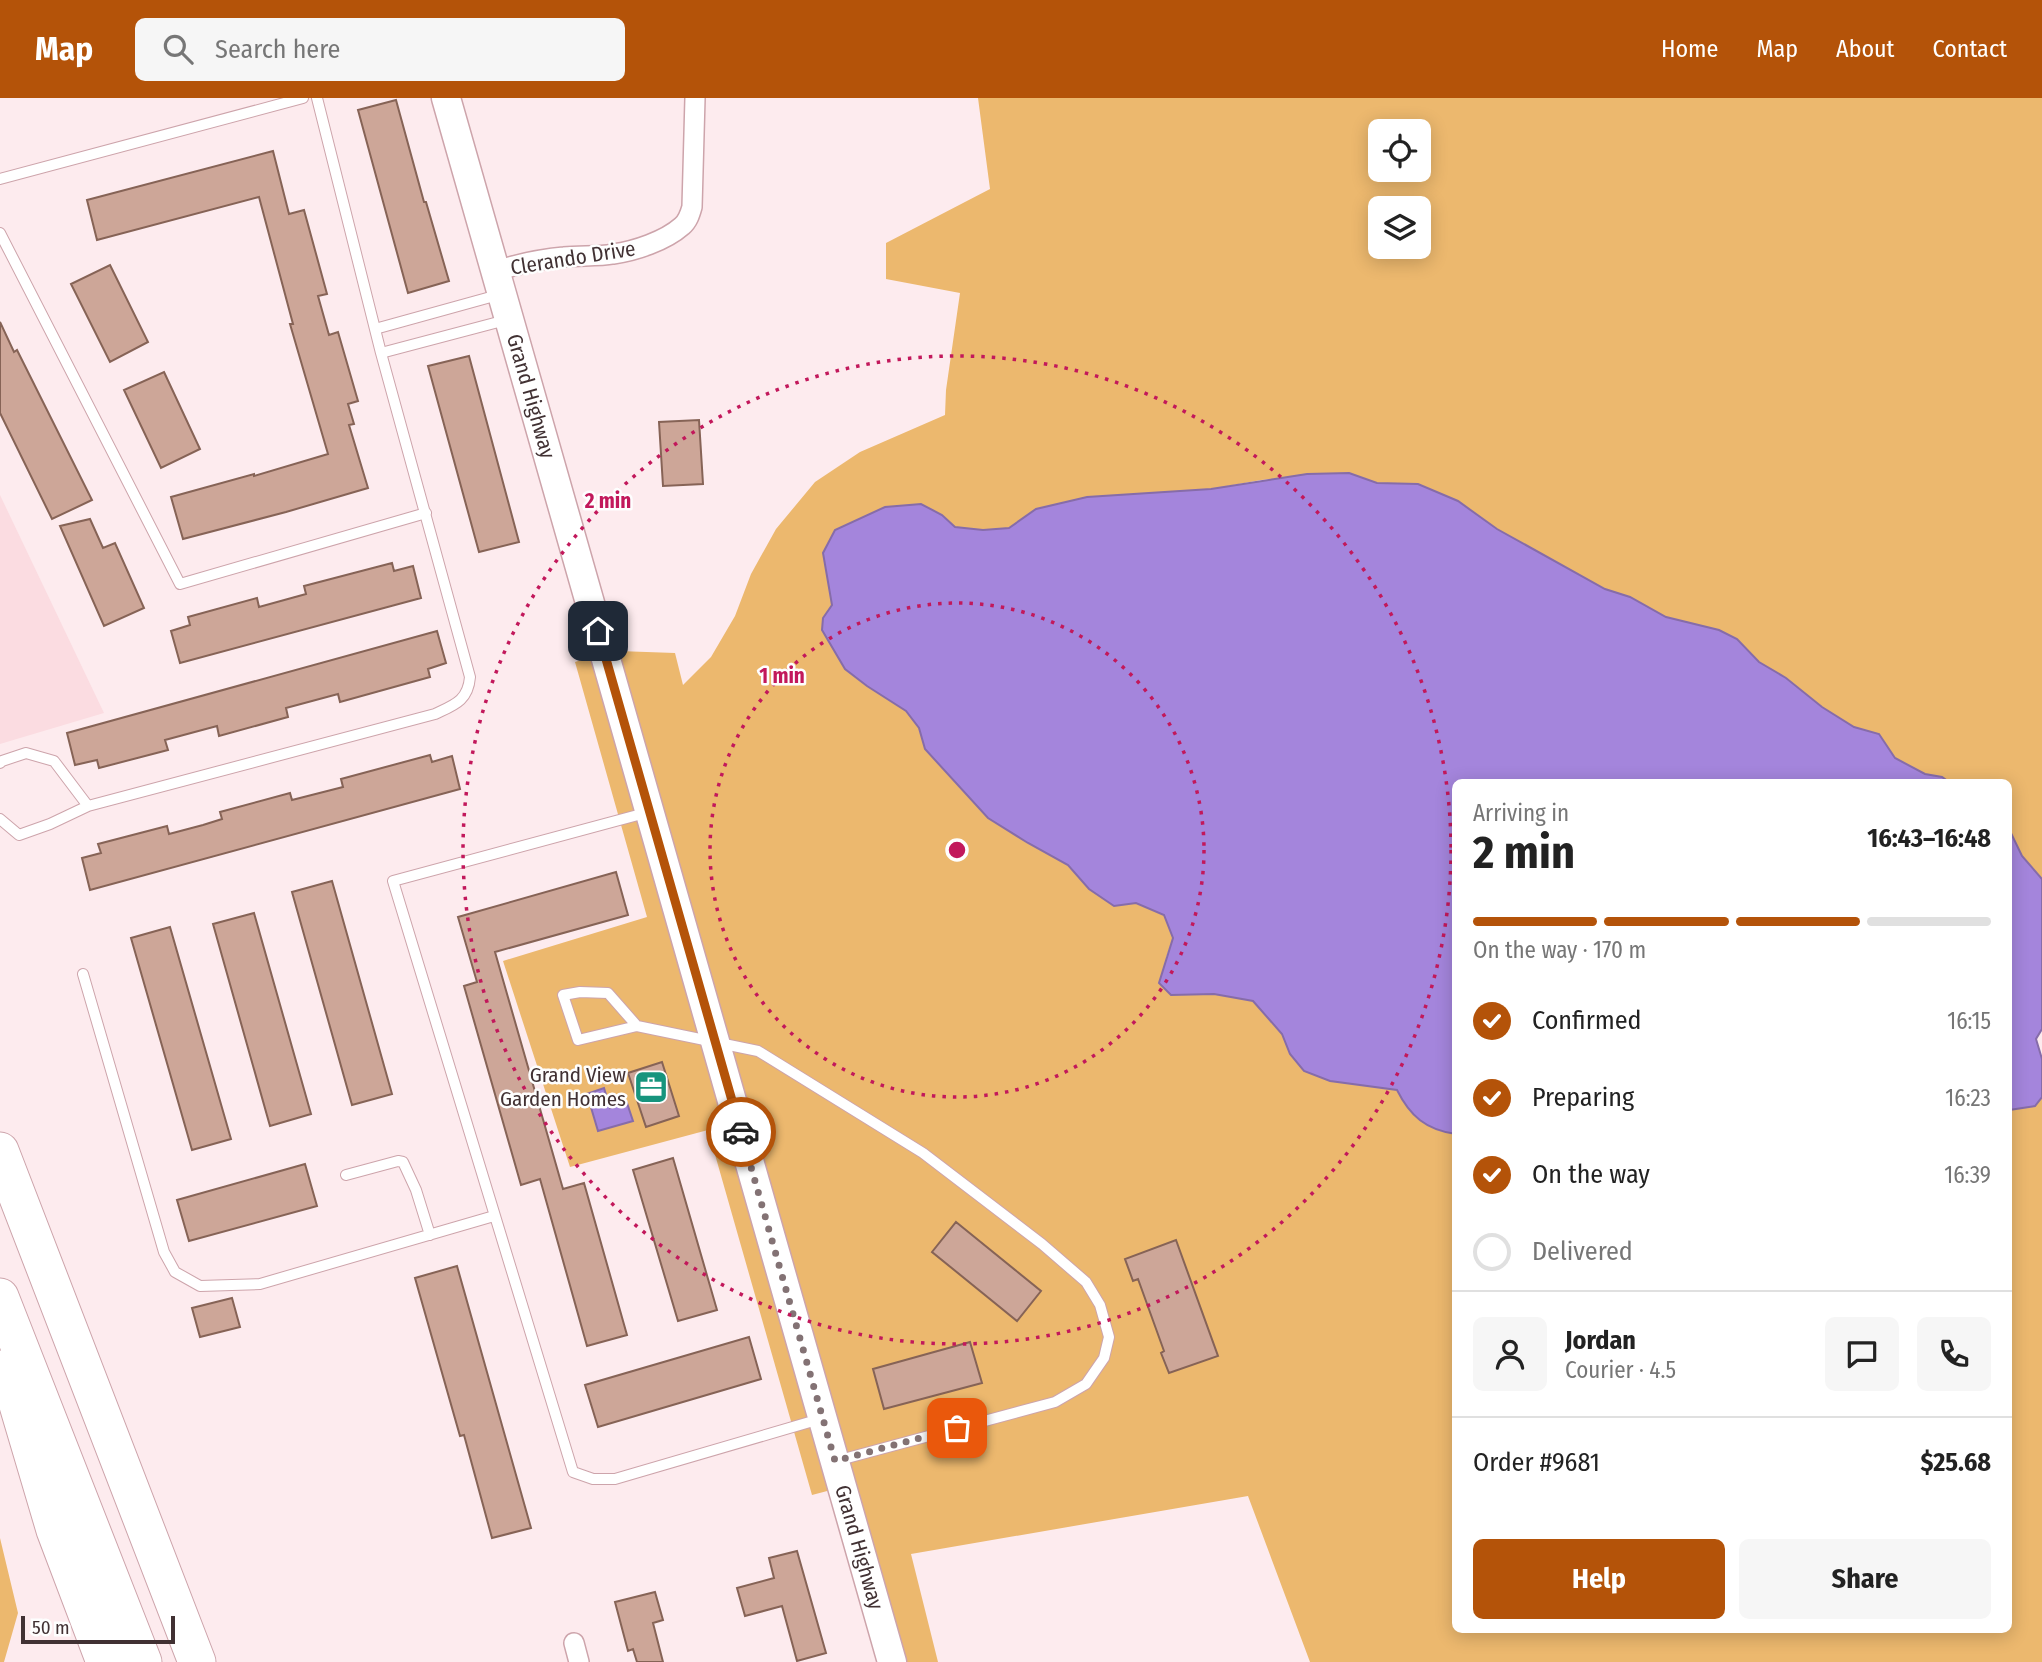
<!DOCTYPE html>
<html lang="en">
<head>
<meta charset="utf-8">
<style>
  :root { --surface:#fff; --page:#f6f6f6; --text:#222; --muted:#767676; --line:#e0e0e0; --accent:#b45309 }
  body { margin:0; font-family:"Fira Sans Condensed",sans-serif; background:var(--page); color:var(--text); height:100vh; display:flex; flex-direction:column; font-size:26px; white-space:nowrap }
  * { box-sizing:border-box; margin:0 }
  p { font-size:23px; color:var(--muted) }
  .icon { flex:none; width:38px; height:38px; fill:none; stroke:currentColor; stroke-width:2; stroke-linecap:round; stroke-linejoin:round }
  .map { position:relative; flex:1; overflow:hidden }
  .details { position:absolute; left:1452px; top:681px; width:560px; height:854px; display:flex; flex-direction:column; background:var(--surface); border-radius:10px; box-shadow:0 4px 18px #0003 }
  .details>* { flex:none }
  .tools { position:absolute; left:1368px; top:21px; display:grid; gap:14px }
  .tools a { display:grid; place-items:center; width:63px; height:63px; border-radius:10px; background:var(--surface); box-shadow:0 4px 18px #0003; font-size:35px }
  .scale { position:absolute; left:21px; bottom:18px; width:154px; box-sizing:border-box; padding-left:7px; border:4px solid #413133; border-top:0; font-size:19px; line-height:24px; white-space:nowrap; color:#413133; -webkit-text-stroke:5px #fefefe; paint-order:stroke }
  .pin { position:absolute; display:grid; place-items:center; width:60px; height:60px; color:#fff; margin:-30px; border-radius:14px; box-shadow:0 4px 10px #0006 }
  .courier { position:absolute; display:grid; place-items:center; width:70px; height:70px; margin:-35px; border:5px solid #b45309; border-radius:50%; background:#fff; color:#222; box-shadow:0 2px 9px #0007 }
  .overview em { font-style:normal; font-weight:700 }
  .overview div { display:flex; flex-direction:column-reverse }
  .overview { display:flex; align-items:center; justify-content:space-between; height:119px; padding:0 21px }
  h1 { font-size:46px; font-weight:700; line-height:52px }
  .bar { display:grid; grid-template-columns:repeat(4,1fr); gap:10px 7px; align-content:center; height:84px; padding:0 21px }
  .bar i { height:9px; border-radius:5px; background:var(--line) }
  .bar .on { background:var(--accent) }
  .bar p { grid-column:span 4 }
  .line { display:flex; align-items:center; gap:18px; padding:0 21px; border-top:2px solid var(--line) }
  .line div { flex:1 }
  .round { display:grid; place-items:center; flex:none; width:74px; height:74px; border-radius:10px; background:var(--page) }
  ol { padding:0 21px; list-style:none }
  li { display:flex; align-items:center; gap:21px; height:77px }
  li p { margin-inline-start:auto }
  li .icon { padding:7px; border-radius:50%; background:var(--accent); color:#fff; stroke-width:4 }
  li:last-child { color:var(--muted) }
  li i { width:38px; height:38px; border:4px solid var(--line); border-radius:50% }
  .button { display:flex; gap:14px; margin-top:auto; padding:14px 21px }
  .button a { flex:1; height:80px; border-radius:10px; background:var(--accent); color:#fff; font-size:28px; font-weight:700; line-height:80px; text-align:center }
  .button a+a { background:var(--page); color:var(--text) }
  header { display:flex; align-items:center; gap:42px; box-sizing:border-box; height:98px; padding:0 35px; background:var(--accent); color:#fff }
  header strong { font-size:33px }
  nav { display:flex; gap:38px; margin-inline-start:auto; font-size:24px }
  .search { width:490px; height:63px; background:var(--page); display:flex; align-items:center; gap:18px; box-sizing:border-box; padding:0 24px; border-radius:10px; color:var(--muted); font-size:26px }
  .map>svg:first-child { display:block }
  .built { fill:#fbdce1 }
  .green { fill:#ecb86e; fill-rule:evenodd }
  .water { fill:#a485dc; stroke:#866ca9; stroke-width:2 }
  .building { fill:#cda698; stroke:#866356; stroke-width:2 }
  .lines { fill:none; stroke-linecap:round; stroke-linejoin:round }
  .lane-casing { stroke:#cda4ab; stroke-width:12 }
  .street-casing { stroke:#cda4ab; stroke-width:22 }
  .secondary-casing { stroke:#cda4ab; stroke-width:31 }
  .highway-casing { stroke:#cda4ab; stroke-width:39 }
  .lane { stroke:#fff; stroke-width:10 }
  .street { stroke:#fff; stroke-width:19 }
  .secondary { stroke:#fff; stroke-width:28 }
  .highway { stroke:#fff; stroke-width:37 }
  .done { stroke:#837274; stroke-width:7; stroke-dasharray:0 12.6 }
  .route { stroke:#b45309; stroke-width:9 }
  .ring { fill:none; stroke:#c2185b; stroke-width:3.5; stroke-dasharray:3.5 7 }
  .labels { text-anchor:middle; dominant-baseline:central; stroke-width:5; stroke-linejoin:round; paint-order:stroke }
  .street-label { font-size:21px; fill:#413133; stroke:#fefefe }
  .poi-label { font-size:21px; fill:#413133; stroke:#fefefe; text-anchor:end }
  .centre { fill:#c2185b; stroke:#fefefe; stroke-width:3.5 }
  .ring-label { font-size:21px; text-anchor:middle; font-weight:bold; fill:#c2185b; stroke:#fefefe; stroke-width:5; stroke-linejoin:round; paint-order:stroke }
</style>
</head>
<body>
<header>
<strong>Map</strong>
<div class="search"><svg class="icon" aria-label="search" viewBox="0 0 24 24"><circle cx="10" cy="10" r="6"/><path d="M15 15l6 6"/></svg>Search here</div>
<nav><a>Home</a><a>Map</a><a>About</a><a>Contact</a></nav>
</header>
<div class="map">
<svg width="2042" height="1564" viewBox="0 0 2042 1564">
  <rect width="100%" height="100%" fill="#fdebee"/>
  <!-- built -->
  <path class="built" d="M0,397L104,615L0,646Z"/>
  <!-- green -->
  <path class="green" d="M978,0H2042V781L2022,759L2009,731V684H1949L1942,679L1925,676L1895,660L1879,636L1854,629L1822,609L1786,580L1759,564L1737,541L1719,532L1666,519L1630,499L1605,491L1497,431L1458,403L1418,386L1377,385L1348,375L1261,382L1211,391L1167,395L1087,399L1036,412L1009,430L983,432L955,429L942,417L835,432L823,455L832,507L823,520L822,532L845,571L867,588L906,613L919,630L925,651L988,720L1028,745L1068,767L1089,791L1114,808L1136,805L1164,817L1173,840L1166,860L1171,897L1214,896L1253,903L1282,936L1290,956L1365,987L1397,992C1410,1017 1427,1033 1456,1036V1531H2009V1012L2035,1008L2042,999V1564H1310L1248,1398L911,1456L938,1564H903L618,553L675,555L683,587L711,559L735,518L751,476L776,431L815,384L860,354L945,317L946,292L960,195L886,181V145L990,91ZM1381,33H1419V72H1381ZM1381,110H1419V149H1381Z
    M597,557L831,1392L812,1397L708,1032L570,1069L503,863L647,819L575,564Z
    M0,1440L18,1515L4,1564H0Z"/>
  <!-- water -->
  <path class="water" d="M1349,375L1377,385L1418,386L1458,403L1497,431L1605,491L1630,499L1666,519L1719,532L1737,541L1759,564L1786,580L1822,609L1854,629L1879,636L1895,660L1925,676L1942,679L1949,684H1456V1036C1426,1032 1410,1018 1397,992L1330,983L1304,973L1290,956L1282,936L1253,903L1214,896L1171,897L1159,885L1173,840L1164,817L1136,805L1114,808L1089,791L1068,767L1028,745L988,720L925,651L919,630L906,613L867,588L845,571L822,532L823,520L832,507L823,455L835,432L885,409L921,406L942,417L955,429L983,432L1009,430L1036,411L1087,399L1211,391L1307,376Z
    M2009,731L2022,758L2042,781V931L2036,941L2042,961V999L2035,1008L2009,1012Z
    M604,990L610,1010L627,1005L633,1023L598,1033L587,996Z"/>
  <!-- building -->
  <path class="building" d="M396,2L424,104H426L449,183L408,195L358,12Z
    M273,53L289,116L304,112L327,196L318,198L329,237L338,234L358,303L348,306L354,326L349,327L368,390L286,414L183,441L171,399L254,376V378L328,356L290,226H293L259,99L97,142L87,102Z
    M110,167L148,244L110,264L71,186Z
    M0,224L14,254L17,252L92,402L52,421L0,315Z
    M469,258L519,444L479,454L428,268Z
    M164,274L200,351L161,370L124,292Z
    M699,322L703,386L663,388L659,324Z
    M90,421L103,450L115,445L144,510L104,528L60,428Z
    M392,465L394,473L413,468L421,500L180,565L171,533L190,527L188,519L257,500L259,509L306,496L304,488Z
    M437,533L446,565L428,571L430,579L340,604L338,596L286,610L288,619L219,638L217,628L165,642L168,652L99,670L97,662L75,667L67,635Z
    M430,657L432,664L452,658L460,691L90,792L82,760L101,755L98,746L167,728L169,736L203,727L222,721L220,714L290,695L292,702L343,689L341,681Z
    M616,774L628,817L495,854L563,1091L584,1085L627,1237L587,1248L540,1081L521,1087L464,888L477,884L458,819Z
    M332,783L392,996L352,1007L292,794Z
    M254,815L311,1016L270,1028L213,826Z
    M170,829L231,1041L192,1052L131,840Z
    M662,964L679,1018L646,1029L628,975Z
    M673,1060L717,1212L678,1223L633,1072Z
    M305,1066L317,1108L189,1143L177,1102Z
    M956,1124L1041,1193L1017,1223L932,1154Z
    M1176,1142L1218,1258L1169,1275L1161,1255L1164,1253L1138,1181L1133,1183L1125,1161Z
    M457,1168L531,1430L492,1440L464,1337L460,1338L415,1180Z
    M232,1200L240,1229L200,1239L192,1210Z
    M749,1239L761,1281L598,1329L585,1287Z
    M970,1244L982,1285L884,1311L873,1271Z
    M797,1453L826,1555L797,1563L782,1508L745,1518L737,1490L774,1480L769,1460Z
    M655,1494L663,1522L653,1525L663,1564H637L633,1551L628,1553L615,1504Z"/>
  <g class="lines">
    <!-- lane casing -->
    <g class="lane-casing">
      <path id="lane" d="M0,81L303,0
        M0,135L180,486L426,415
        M375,231L498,197
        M381,255L506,222
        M0,665L2,663L26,655L54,663L88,708
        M649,714L393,783L573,1374L593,1381H615L820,1321
        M0,721L19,737L50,726L88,708L435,616C454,607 468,603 470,579L381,255L317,0
        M83,876L164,1154L175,1174L200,1188L260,1186L494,1118
        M637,928L608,895L580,894L563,897L578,942L637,928L758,953L923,1055L1042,1146L1086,1184L1100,1207L1109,1239L1104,1260L1086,1286L1055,1304L836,1363
        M346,1077L398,1063L403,1064L416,1092L430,1137"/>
    </g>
    <!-- street casing -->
    <g class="street-casing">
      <path id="street" d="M496,173C518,166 541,161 564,159C580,157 597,159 613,156C635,153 665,143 682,128C688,123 690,116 692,109L695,0
        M574,1545L579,1564"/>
    </g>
    <!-- secondary casing -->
    <g class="secondary-casing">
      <g id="secondary">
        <path id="s1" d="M446,0L892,1564"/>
      </g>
    </g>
    <!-- highway casing -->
    <g class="highway-casing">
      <path id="highway" d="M0,1053L197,1564
        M0,1199L143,1564
        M7,1270L55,1432L105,1564"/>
    </g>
    <!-- lane -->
    <use href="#lane" class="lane"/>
    <!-- street -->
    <use href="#street" class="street"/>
    <!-- secondary -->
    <use href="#secondary" class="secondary"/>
    <!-- highway -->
    <use href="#highway" class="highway"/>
  </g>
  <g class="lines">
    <!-- done -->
    <path class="done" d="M741,1034L835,1363L957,1330"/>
    <!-- route -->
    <path class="route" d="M598,533L741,1034"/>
  </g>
  <!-- distance rings -->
  <g class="ring">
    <circle cx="957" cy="752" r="247"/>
    <circle cx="957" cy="752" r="494"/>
  </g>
  <!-- icons -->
  <defs>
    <g id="office-square" transform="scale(1.75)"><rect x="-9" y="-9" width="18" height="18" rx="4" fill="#16947d" stroke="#fefefe"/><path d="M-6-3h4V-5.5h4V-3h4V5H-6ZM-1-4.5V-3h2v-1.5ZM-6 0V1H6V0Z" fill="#fff"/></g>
  </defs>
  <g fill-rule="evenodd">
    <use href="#office-square" x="651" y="989"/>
  </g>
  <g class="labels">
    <!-- street labels -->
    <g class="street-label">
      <text transform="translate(573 160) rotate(-9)">Clerando Drive</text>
      <text stroke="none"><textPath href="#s1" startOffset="310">Grand Highway</textPath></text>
      <text stroke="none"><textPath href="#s1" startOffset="1507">Grand Highway</textPath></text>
    </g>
    <!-- poi labels -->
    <g class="poi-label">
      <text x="626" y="977">Grand View<tspan x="626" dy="24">Garden Homes</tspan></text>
    </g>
  </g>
  <circle cx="957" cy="752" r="10" class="centre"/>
  <g class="ring-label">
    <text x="608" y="410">2 min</text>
    <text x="782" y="585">1 min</text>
  </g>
</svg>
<div class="tools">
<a><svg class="icon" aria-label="locate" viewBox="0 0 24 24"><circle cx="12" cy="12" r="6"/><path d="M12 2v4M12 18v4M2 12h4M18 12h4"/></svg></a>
<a><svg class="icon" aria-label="layers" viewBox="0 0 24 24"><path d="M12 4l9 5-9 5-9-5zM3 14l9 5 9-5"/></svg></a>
</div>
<div class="scale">50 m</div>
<div class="pin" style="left:957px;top:1330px;background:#ea580c"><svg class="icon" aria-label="bag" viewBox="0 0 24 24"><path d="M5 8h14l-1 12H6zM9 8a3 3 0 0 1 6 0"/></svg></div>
<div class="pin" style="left:598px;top:533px;background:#1f2937"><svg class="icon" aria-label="home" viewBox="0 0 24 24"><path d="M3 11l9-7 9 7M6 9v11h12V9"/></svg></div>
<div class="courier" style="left:741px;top:1034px"><svg class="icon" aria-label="car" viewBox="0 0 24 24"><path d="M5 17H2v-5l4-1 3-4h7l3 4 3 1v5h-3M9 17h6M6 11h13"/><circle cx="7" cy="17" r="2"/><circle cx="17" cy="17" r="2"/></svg></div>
<section class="details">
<div class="overview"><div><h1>2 min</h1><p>Arriving in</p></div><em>16:43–16:48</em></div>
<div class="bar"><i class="on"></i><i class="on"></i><i class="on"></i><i></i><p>On the way · 170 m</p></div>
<ol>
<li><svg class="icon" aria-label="check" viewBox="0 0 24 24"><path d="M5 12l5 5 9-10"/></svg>Confirmed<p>16:15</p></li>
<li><svg class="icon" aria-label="check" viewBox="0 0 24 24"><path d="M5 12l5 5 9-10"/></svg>Preparing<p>16:23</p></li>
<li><svg class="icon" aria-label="check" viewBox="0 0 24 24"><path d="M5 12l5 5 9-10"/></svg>On the way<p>16:39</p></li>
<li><i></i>Delivered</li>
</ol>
<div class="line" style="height:126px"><a class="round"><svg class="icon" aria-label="person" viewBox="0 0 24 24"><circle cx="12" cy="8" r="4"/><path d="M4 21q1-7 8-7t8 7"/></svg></a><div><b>Jordan</b><p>Courier · 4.5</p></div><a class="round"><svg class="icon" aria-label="chat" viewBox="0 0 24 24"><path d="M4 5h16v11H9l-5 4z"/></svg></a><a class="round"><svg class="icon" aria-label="phone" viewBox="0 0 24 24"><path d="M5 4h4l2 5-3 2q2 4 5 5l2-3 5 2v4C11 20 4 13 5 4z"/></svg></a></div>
<div class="line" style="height:91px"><div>Order #9681</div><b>$25.68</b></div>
<div class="button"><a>Help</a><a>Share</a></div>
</section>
</div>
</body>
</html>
